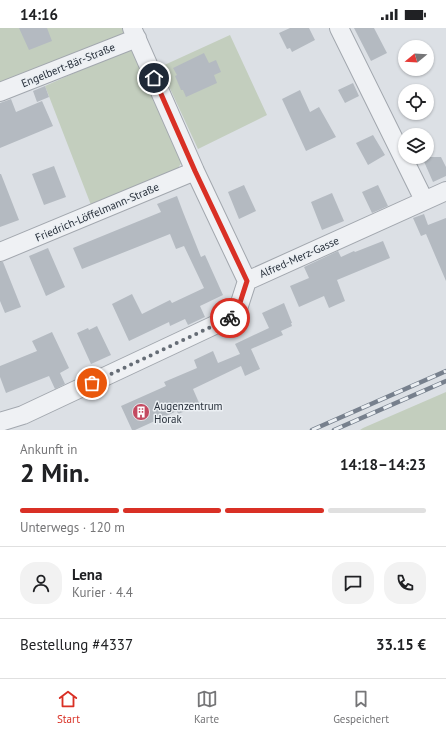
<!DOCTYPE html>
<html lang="de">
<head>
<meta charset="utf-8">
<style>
  :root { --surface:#fff; --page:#f2f2f2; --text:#202124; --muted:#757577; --line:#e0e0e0; --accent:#d93025 }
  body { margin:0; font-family:"PT Sans",sans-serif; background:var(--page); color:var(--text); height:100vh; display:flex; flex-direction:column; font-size:15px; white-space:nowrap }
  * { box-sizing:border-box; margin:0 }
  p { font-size:13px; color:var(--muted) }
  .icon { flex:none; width:22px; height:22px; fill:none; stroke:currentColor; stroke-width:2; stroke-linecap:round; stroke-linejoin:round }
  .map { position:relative; height:402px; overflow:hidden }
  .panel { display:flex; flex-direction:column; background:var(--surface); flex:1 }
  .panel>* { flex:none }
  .needle { width:26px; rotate:252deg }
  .controls { position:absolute; left:398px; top:12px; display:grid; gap:8px }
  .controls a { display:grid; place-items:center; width:36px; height:36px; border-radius:50%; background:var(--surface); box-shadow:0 1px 3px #0004; font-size:20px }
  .pin { position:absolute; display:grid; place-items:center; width:34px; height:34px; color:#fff; margin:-17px; border:2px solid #fff; border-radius:50%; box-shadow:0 1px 4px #0007 }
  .courier { position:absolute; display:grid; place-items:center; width:40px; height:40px; margin:-20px; border:3px solid #d93025; border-radius:50%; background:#fff; color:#222; box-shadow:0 1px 5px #0007 }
  .summary em { font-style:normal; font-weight:700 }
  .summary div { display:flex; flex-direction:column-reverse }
  .summary { display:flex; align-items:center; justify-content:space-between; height:68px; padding:0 20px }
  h1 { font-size:26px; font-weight:700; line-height:30px }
  .bar { display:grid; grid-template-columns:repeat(4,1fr); gap:6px 4px; align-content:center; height:48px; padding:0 20px }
  .bar i { height:5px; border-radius:3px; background:var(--line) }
  .bar .selected { background:var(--accent) }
  .bar p { grid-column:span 4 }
  .line { display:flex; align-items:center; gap:10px; padding:0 20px; border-top:1px solid var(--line) }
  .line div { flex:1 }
  .round { display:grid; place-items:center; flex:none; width:42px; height:42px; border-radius:16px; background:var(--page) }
  .status { display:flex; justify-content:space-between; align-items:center; height:28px; padding:0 20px; background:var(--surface); direction:ltr }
  .status svg { height:11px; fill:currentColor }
  .dock { display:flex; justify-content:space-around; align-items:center; height:56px; border-top:1px solid var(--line); background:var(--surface); font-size:11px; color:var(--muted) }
  .dock a { display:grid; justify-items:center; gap:2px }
  .dock .selected { color:var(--accent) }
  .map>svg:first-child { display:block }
  .green { fill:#c3cebe }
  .building { fill:#b4bac1 }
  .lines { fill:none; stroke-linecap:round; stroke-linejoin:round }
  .minor-casing { stroke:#a2a7ae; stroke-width:20 }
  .minor { stroke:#eff1f4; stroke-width:18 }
  .rail-casing { stroke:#77808d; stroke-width:4.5 }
  .rail { stroke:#ebeff3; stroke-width:3; stroke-dasharray:9; stroke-linecap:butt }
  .done { stroke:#666d76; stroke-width:4; stroke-dasharray:0 7.2 }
  .route { stroke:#d93025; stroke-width:5 }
  .labels { text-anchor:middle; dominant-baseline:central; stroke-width:3; stroke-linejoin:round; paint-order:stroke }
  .street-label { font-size:11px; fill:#272f3a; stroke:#ebeff3 }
  .poi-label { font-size:11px; fill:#272f3a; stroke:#ebeff3; text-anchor:start }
</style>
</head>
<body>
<div class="status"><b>14:16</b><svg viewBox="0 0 49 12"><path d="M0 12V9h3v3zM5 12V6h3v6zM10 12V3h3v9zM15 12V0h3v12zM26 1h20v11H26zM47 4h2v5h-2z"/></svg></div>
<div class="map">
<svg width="446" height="402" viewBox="0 0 446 402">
  <rect width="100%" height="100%" fill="#dce0e5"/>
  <!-- green -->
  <path class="green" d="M0,0H123L126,7L0,56Z
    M230,7L267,87L198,121L160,39Z
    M128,21L133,24L183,132L177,142L91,177L45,58Z
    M446,364V402H360L363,400Z"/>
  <!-- building -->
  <path class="building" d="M19,0H47L52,13L29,22Z
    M290,0H309L315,12L292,24L290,20L287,21L279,5Z
    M354,0H374L387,25L371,33Z
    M204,25L209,35L216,32L221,44L214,47L217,55L186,69L183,62H181L175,48L177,47L173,40Z
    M353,55L359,68L345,75L338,62Z
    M45,58L49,69L37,74L33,63Z
    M300,62L310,84L319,79L336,109L306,123L282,71Z
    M11,71L16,84L42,73L53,98L0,120V75Z
    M373,107L385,127L368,137L356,115Z
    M422,129H441L446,139V148L433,154Z
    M54,138L66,169L44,177L32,146Z
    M0,146H1L19,192L0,199Z
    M244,157L256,183L239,191L228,164Z
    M378,157L388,178L372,185L362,164Z
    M332,165L344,193L322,202L311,174Z
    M177,168L183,184L201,229L205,227L223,267L200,278L205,289L188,297L185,291L170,298L169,294L129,313L112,276L132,266L142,286L170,272L172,275L204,260L184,218L176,221L170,206L82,241L73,220L161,184L157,176Z
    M424,186L428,197L446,190V253L426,206L421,208L413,190Z
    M383,213L390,230L337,252L345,273L329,280L324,268L299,279L290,258L309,250L304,239L338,223L341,229L354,223L355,224Z
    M48,220L65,259L46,268L29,228Z
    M0,234H3L21,279L5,285L0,273Z
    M284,275L292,295H291L292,298L281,303L283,307L251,321L260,341L245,348L241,338L193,361L200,377L178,386L177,383L135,402H132L121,378L166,358L164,354L197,340L194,332L213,323L218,335L240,326L235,316L269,300L262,285Z
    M97,298L111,327L91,336L77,305L88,300L89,302Z
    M52,304L69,340L60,345L65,356L55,361L49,348L6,365L0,349V338L37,323L32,313Z"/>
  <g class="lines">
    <!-- minor casing -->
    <g class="minor-casing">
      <path id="minor" d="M132,0L195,143L247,253
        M339,0L424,172
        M0,64L137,10
        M0,224L195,143
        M0,394L23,387L236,287L247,253L446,163"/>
    </g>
    <!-- minor -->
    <use href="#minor" class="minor"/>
    <!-- rail casing -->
    <g class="rail-casing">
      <path id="rail" d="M312,402L446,343
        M334,402L446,353"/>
    </g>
    <!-- rail -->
    <use href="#rail" class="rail"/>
  </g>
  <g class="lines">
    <!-- done -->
    <path class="done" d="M92,355L230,290"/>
    <!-- route -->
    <path class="route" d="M154,50L195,143L247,253L236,287L230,290"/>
  </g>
  <!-- icons -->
  <defs>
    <g id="building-disc" transform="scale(0.9)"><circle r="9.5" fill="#c34960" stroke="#ebeff3"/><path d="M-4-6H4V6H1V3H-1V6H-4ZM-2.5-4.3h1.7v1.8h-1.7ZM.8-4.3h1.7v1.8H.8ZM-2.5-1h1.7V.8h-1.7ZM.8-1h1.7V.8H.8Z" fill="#fff"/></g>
  </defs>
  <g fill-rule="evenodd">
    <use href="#building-disc" x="141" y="384"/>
  </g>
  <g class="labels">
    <!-- street labels -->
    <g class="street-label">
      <text transform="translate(68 37) rotate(-22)">Engelbert-Bär-Straße</text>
      <text transform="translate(97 184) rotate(-23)">Friedrich-Löffelmann-Straße</text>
      <text transform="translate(299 229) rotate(-24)">Alfred-Merz-Gasse</text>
    </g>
    <!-- poi labels -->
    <g class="poi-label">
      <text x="154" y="378">Augenzentrum<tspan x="154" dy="13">Horak</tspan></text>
    </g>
  </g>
</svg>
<div class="controls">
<a><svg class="needle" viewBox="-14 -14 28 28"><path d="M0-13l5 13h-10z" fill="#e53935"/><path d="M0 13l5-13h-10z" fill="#757577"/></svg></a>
<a><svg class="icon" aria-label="locate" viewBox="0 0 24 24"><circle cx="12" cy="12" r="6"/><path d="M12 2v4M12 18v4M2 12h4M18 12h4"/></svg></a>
<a><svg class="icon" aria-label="layers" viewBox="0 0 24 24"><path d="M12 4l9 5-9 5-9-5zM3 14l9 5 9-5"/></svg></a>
</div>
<div class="pin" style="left:92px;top:355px;background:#ea580c"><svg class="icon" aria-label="bag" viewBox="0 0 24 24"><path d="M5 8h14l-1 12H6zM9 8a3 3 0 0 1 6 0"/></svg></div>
<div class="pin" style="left:154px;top:50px;background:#1f2937"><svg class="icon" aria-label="home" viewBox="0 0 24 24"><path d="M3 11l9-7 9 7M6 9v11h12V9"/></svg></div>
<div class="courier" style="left:230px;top:290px"><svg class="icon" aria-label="bike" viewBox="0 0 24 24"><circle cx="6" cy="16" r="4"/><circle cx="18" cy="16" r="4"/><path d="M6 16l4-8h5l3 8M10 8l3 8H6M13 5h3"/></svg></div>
</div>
<section class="panel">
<div class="summary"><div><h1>2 Min.</h1><p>Ankunft in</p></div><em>14:18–14:23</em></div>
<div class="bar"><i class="selected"></i><i class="selected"></i><i class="selected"></i><i></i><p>Unterwegs · 120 m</p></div>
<div class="line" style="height:72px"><a class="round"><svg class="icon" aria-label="person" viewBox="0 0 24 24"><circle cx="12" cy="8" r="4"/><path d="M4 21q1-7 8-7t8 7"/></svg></a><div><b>Lena</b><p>Kurier · 4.4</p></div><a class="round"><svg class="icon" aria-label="chat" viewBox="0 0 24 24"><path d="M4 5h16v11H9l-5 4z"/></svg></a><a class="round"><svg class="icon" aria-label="phone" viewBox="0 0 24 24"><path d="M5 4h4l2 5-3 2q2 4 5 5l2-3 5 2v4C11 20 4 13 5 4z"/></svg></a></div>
<div class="line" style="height:52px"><div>Bestellung #4337</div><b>33.15 €</b></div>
</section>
<nav class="dock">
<a class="selected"><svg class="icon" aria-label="home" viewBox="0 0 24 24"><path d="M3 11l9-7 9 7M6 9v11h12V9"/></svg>Start</a>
<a><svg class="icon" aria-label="map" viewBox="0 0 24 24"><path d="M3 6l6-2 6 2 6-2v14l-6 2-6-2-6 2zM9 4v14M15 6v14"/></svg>Karte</a>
<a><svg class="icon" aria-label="saved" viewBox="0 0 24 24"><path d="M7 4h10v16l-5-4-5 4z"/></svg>Gespeichert</a>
</nav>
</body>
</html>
